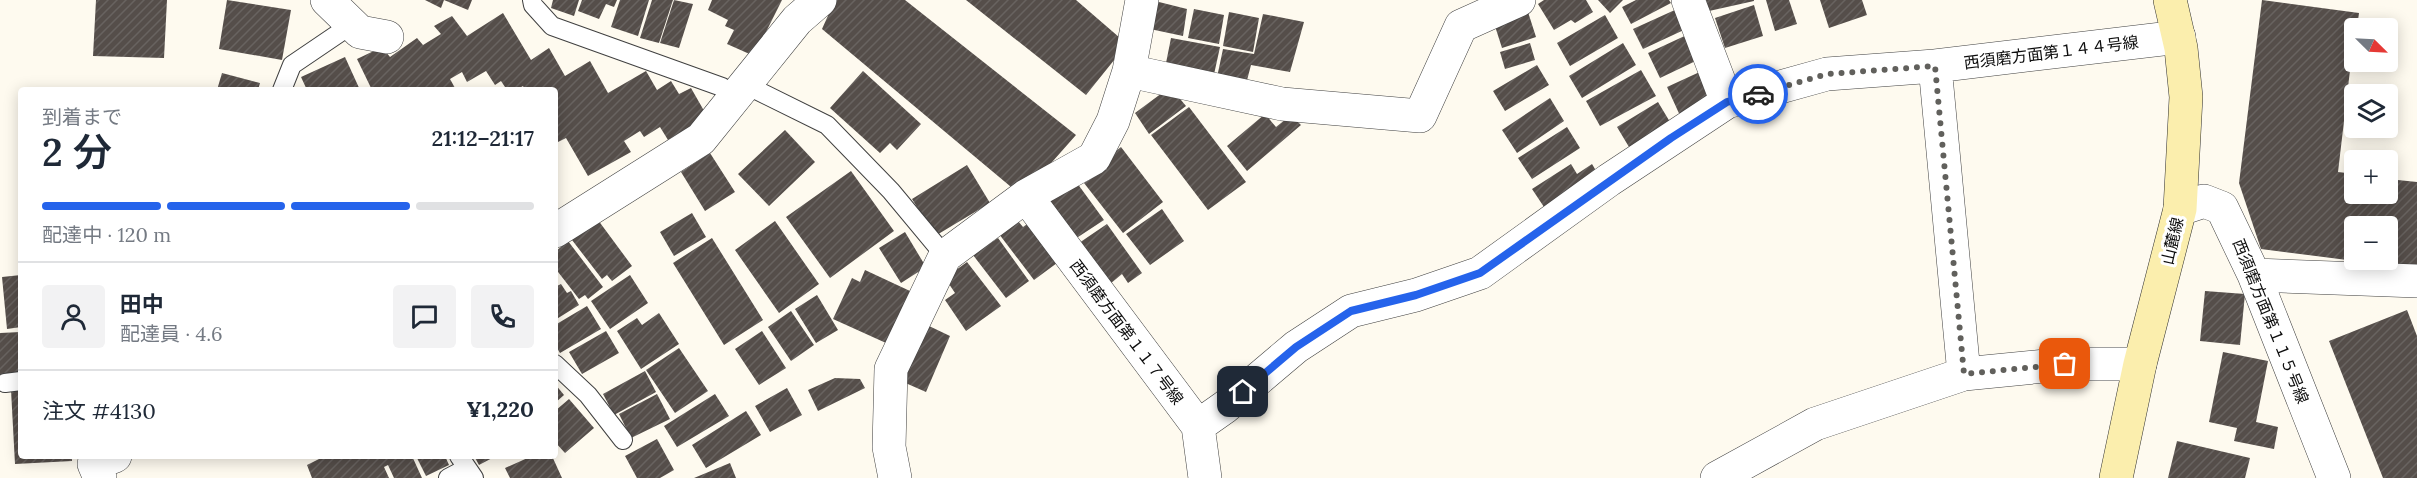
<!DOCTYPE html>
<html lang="ja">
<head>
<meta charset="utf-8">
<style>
  :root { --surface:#fff; --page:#f2f2f3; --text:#1f2937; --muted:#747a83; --line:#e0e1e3; --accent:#2563eb }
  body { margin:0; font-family:Lora,"Noto Sans JP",serif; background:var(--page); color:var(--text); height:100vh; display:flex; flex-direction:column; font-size:22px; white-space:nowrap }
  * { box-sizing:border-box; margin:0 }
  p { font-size:20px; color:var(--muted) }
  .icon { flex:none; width:33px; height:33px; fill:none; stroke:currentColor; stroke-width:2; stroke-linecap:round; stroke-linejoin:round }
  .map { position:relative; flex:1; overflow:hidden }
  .panel { position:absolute; left:18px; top:87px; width:540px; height:372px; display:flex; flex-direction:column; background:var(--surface); border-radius:6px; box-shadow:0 3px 15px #0003 }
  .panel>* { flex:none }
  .needle { width:39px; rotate:114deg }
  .controls { position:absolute; left:2344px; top:18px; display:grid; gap:12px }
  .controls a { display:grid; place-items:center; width:54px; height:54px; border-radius:6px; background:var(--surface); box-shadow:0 3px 15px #0003; font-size:30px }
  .pin { position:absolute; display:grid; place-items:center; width:51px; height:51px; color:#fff; margin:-26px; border-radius:12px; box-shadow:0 3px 9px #0006 }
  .courier { position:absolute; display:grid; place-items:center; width:60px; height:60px; margin:-30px; border:4px solid #2563eb; border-radius:50%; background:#fff; color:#222; box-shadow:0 2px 8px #0007 }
  .head em { font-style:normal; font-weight:600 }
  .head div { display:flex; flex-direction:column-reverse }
  .head { display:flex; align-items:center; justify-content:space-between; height:102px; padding:0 24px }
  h1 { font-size:39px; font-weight:600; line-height:45px }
  .bar { display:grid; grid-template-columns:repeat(4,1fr); gap:9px 6px; align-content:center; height:72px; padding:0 24px }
  .bar i { height:8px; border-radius:4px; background:var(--line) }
  .bar .active { background:var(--accent) }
  .bar p { grid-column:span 4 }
  .line { display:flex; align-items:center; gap:15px; padding:0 24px; border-top:2px solid var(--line) }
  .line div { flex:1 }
  .round { display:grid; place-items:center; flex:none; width:63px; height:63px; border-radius:6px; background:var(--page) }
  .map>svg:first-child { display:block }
  .building { fill:url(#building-hatch) }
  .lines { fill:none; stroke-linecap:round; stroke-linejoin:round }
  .lane-casing { stroke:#404040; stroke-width:20 }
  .street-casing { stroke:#404040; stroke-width:34 }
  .secondary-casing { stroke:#2f2f2f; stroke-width:34 }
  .lane { stroke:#fff; stroke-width:18 }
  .street { stroke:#fff; stroke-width:33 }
  .secondary { stroke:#fbeead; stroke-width:33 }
  .done { stroke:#61605c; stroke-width:6; stroke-dasharray:0 10.8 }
  .route { stroke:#2563eb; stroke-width:8 }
  .labels { text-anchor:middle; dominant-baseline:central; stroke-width:6; stroke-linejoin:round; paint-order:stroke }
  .street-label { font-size:16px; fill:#0d0d0d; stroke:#fff }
</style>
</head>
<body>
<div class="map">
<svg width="2417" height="478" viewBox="0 0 2417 478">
  <defs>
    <pattern id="building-hatch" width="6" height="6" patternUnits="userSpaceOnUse" patternTransform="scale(1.5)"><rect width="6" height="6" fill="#554e4a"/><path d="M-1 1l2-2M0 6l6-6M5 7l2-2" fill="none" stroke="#686360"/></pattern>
  </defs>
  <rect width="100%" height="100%" fill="#fefaef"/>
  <!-- building -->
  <path class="building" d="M96,0H167L164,58L93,56Z
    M227,0L291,10L282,60L219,49Z
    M425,0H444L441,8Z
    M444,0H472L468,10Z
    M553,0H579L574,16L551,8Z
    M582,0H617L614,7L606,4L599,19L578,11Z
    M620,0H649L638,36L611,27Z
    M652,0H673L659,43L640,38Z
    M674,0L693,4L679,48L660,43Z
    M712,0H782L754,56L727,44L734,30L725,26L728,20L708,10Z
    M835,0H905L1076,135L1022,196L822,29Z
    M966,0H1076L1127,44L1086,95Z
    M1544,0H1586L1593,12L1575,23L1571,20L1554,30L1538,4Z
    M1598,0H1623L1610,13Z
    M1636,0H1669L1671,3L1631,24L1622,7Z
    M1706,0H1754V1L1709,11Z
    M1766,0H1789L1797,24L1775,31Z
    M1820,0H1862L1867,15L1829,28Z
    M2262,0L2359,13L2357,28H2355L2338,172L2355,174V194H2388V179L2417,182V269L2357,261L2388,260V226H2355V261L2261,249L2239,183Z
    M1155,1L1187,9L1183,36L1150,29Z
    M1754,5L1763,36L1725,48L1715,18Z
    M1194,9L1224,15L1219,44L1188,38Z
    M1677,9L1686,29L1643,49L1633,29Z
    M1229,12L1259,18L1253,52L1223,46Z
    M1528,12L1536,37L1502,48L1494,23Z
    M503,13L531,60L549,48L565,76L590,61L608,93L646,71L657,90L671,81L679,94L691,88L707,116L668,140L660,127L644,137L640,131L624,141L631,152L588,176L566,138L556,143L555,141V90H525L523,86L516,90H507L501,81L495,85L486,71L467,82L462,72L450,79L455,88L453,90H424L422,87L416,90H372L357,59L382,47L390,57L417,38L423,45L441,34L434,26L452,16L467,36Z
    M1263,14L1304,22L1290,72L1251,65L1245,88L1216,82L1223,49L1254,54Z
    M1605,15L1618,38L1570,66L1557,43Z
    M1691,33L1702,58L1660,78L1648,53Z
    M1171,38L1220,47L1213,79L1165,68Z
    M1530,43L1535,60L1505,69L1500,52Z
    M1623,43L1636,65L1582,98L1569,76Z
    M345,57L360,90H307L301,77Z
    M1537,65L1549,85L1505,111L1493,91Z
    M1641,70L1656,96L1600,126L1586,101Z
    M1704,70L1719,103L1682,120L1667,87Z
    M863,71L921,124L897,150L890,143L880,153L830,108Z
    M222,73L260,83L258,90H217Z
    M1162,93L1176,94L1186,106L1149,134L1135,113Z
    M1550,98L1564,121L1517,153L1502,130Z
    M1658,102L1676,132L1635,157L1617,127Z
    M1189,107L1246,182L1208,210L1151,135Z
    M1265,114L1276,127L1291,115L1301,125L1247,171L1227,146Z
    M1567,127L1580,148L1532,179L1518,158Z
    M785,130L815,162L769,206L738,174Z
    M1121,147L1163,202L1123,233L1084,183L1107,169L1102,162Z
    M710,153L735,192L705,211L681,172Z
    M1571,164L1577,174L1592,164L1601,179L1548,213L1532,189Z
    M967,165L990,203L935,236L912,199Z
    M851,171L894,231L830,278L786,217Z
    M1077,183L1104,220L1075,239L1046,204Z
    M1162,209L1184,241L1150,265L1126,234Z
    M692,213L706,237L674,256L660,232Z
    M598,220L632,266L612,281L607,275L602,279L572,240Z
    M775,221L819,284L779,313L735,250Z
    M1018,221L1023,227L1030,222L1057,263L1034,280L999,234Z
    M1107,224L1142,273L1128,283L1122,274L1110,284L1079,243Z
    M905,232L926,267L901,283L879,248Z
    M712,238L763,320L724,345L673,263Z
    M998,238L1029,281L1006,298L973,255Z
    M568,241L603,287L588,299L585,295L579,299L555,268V252Z
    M967,262L1001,306L966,331L945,300L955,293L945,278Z
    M865,270L910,291L886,343L833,319L852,278L860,282Z
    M21,275V327L7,329L2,277Z
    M630,275L648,303L610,329L591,301Z
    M561,284L567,293L571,291L579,305L555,320V287Z
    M2205,291L2245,294L2240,345L2200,341Z
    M817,295L838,330L816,343L795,309Z
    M587,306L601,329L560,353L555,345V325Z
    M2407,310L2417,336V478H2383L2329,341Z
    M791,311L814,345L791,361L768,327Z
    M659,313L679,344L641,369L617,331L637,318L642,325Z
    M927,325L950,336L926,392L901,381Z
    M606,331L619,353L582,374L569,352Z
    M762,331L786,368L759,385L735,349Z
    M21,332V373L0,374V333Z
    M679,348L708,391L675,413L646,370Z
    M2223,352L2268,361L2256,422L2278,427L2274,449L2234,441L2237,428L2209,422Z
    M645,371L656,392L614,415L603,394Z
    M835,378L860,379L865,388L818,411L808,390Z
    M555,384L564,395L555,403Z
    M787,388L802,415L770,432L755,406Z
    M11,390H21V456H72V461L15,464Z
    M657,394L670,419L631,438L619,414Z
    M715,394L729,416L677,447L664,426Z
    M569,399L594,428L565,453L555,442V411Z
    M746,411L761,435L706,468L692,445Z
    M657,439L674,470L660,478H637L625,456Z
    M2177,441L2250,458L2245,478H2168Z
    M325,456H412L422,478H394L388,465L384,467L389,478H312L307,465Z
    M416,456H445L449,465L426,476Z
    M474,456H496L479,465Z
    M532,456H552L562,478H510L505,468Z
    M730,463L736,478H694Z"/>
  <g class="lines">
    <!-- lane casing -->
    <g class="lane-casing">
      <path id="lane" d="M532,0L533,5L552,26L722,87L736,97
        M746,85L827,125L891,191L945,256
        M282,90L292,65L351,25
        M555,364L588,395L623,440
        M5,383L21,381
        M459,456L474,478
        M448,478L467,468"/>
    </g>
    <!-- street casing -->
    <g class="street-casing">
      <path id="street" d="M327,0L360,32L387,37
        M1688,0L1727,102
        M1935,66L1964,374
        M1129,71L1282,104L1420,116L1461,26L1519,0
        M1026,196L1198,426L1205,478
        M2180,209L2204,201L2222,208L2254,275L2334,478
        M555,231L701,139L797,20L820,0
        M2254,275L2417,281
        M1198,426L1225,407L1296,347L1351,311L1416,295L1480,273L1609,180L1727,102L1827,74L1935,66L2179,37
        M100,478L94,464L115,456
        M895,478L889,447L891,369L945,256L1026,196L1094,158L1113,121L1129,71L1142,0
        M1717,478L1815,424L1964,374L2065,364H2140"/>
    </g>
    <!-- secondary casing -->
    <g class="secondary-casing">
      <path id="secondary" d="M2116,478L2140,364L2180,209L2186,97L2181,48L2170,0"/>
    </g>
    <!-- lane -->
    <use href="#lane" class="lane"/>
    <!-- street -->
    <use href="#street" class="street"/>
    <!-- secondary -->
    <use href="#secondary" class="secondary"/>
  </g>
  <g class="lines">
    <!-- done -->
    <path class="done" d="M1758,94L1827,74L1935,66L1964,374L2065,364"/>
    <!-- route -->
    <path class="route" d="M1243,392L1296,347L1351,311L1416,295L1480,273L1671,138L1727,102L1758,94"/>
  </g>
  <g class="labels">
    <!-- street labels -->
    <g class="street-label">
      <text transform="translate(2051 52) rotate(-7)">西須磨方面第１４４号線</text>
      <text transform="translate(2172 241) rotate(-77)">山麓線</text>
      <text transform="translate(2271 321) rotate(68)">西須磨方面第１１５号線</text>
      <text transform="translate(1127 332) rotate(53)">西須磨方面第１１７号線</text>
    </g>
  </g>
</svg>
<div class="controls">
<a><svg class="needle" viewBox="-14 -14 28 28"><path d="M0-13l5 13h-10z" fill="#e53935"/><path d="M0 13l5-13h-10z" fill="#747a83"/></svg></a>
<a><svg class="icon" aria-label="layers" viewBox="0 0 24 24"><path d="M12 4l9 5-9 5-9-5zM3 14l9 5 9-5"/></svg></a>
<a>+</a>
<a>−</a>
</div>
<div class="pin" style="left:2065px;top:364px;background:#ea580c"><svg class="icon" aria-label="bag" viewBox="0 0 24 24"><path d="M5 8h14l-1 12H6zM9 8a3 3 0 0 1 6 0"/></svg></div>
<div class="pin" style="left:1243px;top:392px;background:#1f2937"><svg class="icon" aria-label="home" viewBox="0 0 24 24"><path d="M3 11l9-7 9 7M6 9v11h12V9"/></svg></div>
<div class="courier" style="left:1758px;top:94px"><svg class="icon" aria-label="car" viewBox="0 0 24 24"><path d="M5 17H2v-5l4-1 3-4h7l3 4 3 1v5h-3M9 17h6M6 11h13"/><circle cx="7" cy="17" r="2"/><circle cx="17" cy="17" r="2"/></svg></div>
<section class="panel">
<div class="head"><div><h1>2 分</h1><p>到着まで</p></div><em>21:12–21:17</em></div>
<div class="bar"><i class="active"></i><i class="active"></i><i class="active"></i><i></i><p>配達中 · 120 m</p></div>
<div class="line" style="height:108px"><a class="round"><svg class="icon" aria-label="person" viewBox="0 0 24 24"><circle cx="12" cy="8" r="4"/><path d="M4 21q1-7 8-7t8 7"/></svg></a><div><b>田中</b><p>配達員 · 4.6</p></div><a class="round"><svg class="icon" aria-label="chat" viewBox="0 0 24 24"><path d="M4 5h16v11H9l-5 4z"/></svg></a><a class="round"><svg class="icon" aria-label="phone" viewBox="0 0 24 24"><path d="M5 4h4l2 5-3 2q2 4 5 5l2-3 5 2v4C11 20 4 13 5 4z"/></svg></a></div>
<div class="line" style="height:78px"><div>注文 #4130</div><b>¥1,220</b></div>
</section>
</div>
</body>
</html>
